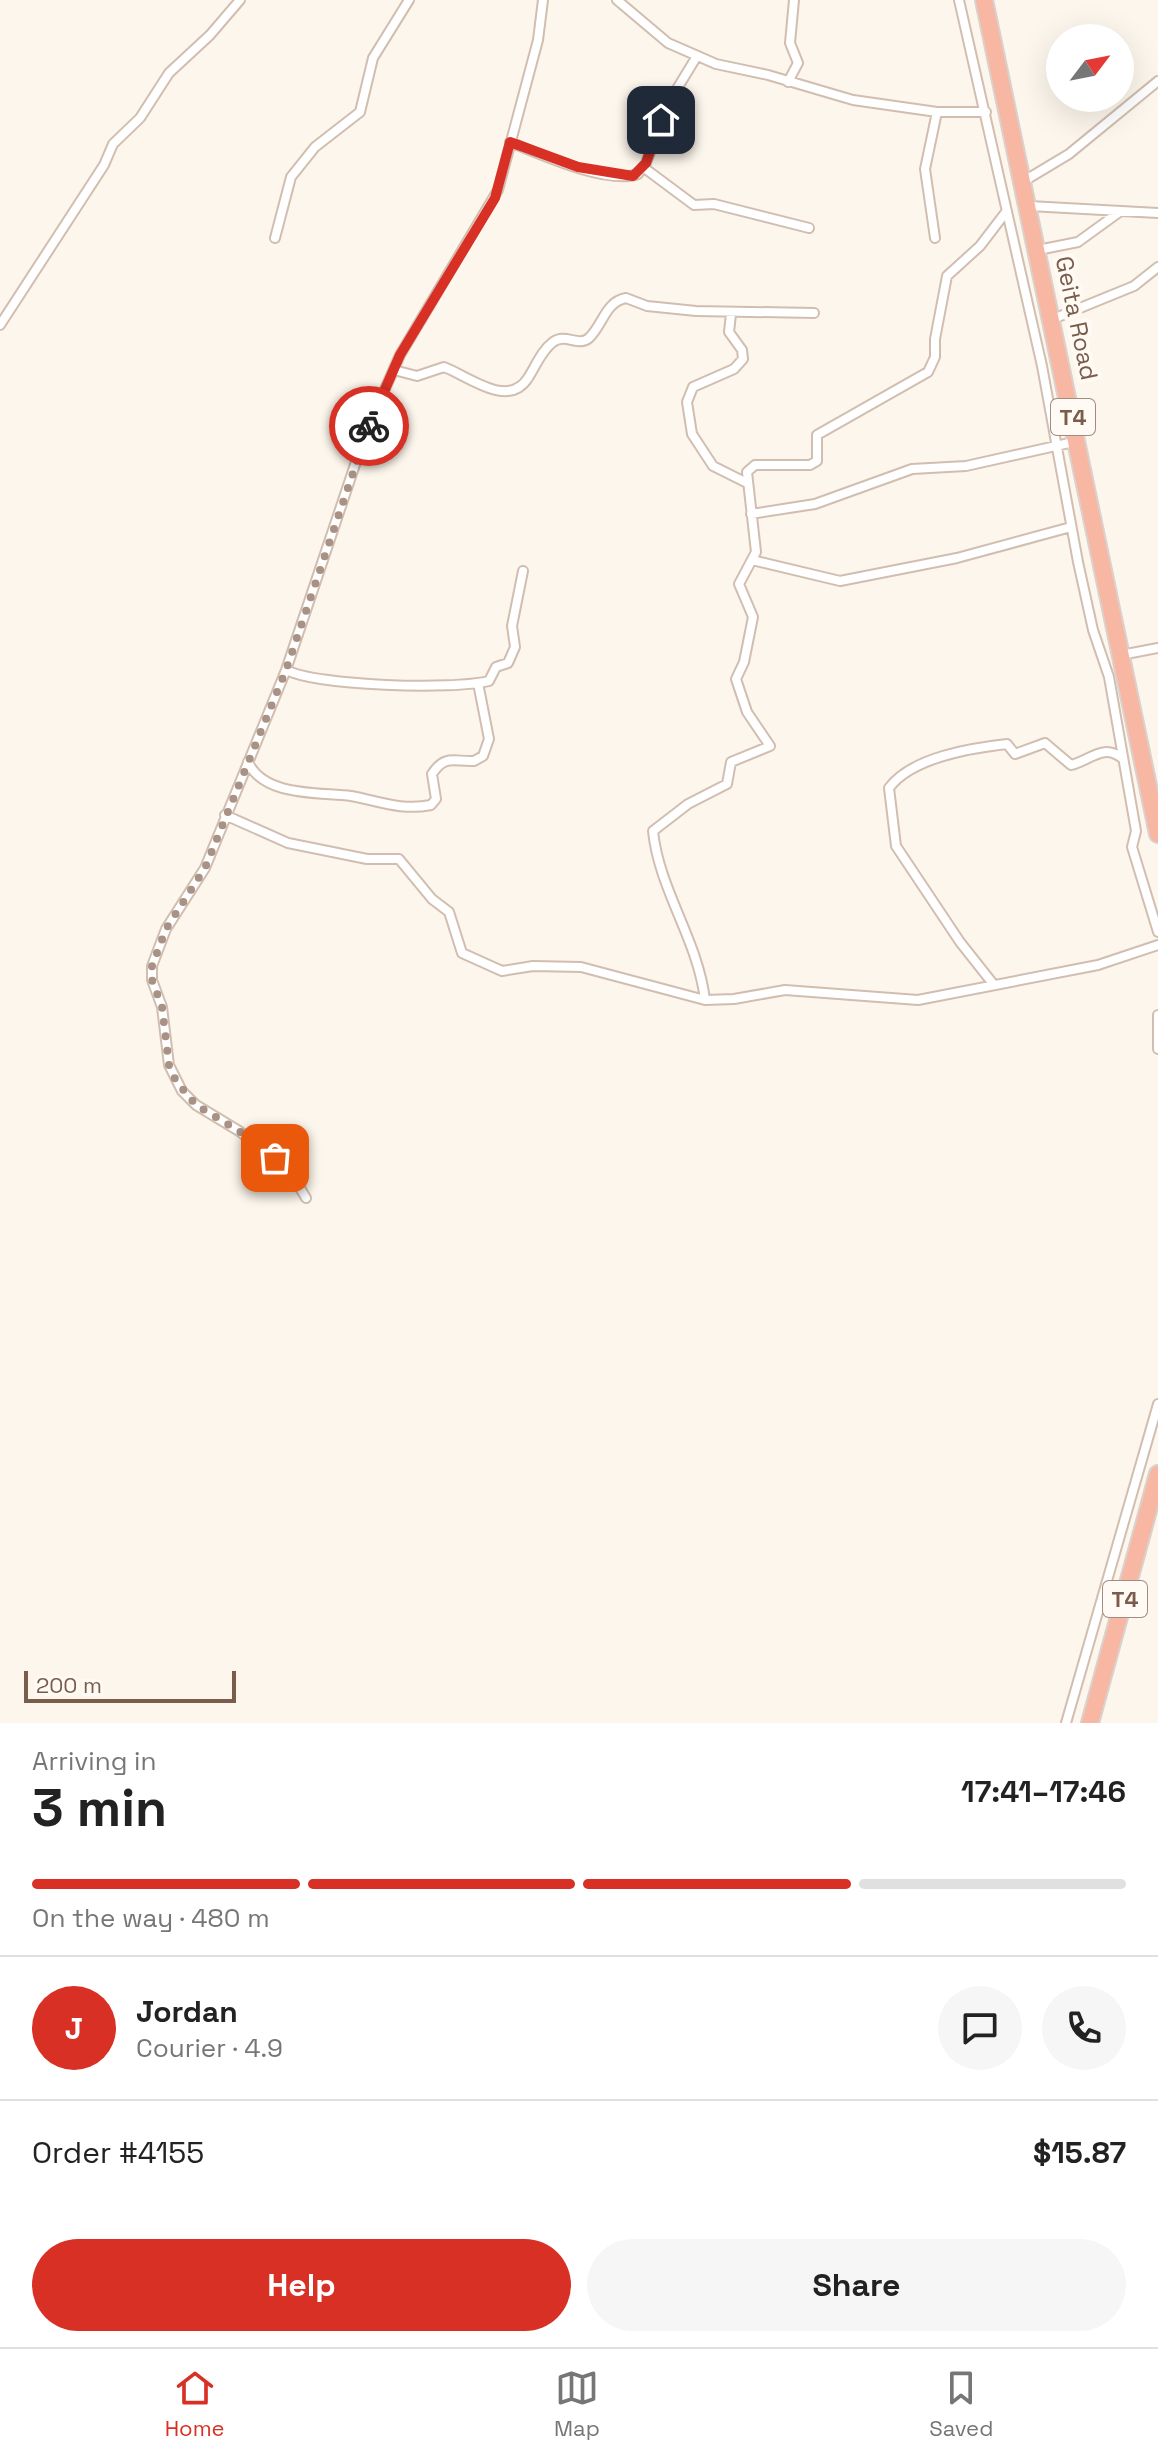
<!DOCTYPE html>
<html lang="en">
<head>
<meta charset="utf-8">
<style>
  :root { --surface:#fff; --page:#f6f6f6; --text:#222; --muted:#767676; --line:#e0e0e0; --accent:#d93025 }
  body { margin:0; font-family:"Space Grotesk",sans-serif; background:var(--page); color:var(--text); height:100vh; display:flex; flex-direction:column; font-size:30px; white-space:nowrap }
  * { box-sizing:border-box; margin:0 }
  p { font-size:26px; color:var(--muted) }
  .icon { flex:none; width:44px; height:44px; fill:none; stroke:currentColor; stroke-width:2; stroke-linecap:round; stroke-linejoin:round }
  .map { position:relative; height:1723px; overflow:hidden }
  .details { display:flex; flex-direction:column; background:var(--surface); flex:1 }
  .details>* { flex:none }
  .needle { width:52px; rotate:58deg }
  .tools { position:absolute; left:1046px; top:24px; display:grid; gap:16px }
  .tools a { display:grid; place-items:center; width:88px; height:88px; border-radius:50%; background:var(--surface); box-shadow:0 8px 32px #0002; font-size:40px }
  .scale { position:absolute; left:24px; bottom:20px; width:212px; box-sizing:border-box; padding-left:8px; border:4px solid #7a5c4d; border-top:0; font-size:22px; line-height:28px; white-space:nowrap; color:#7a5c4d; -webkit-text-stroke:6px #fffaf3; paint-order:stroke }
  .pin { position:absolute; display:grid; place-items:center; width:68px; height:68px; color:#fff; margin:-34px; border-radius:16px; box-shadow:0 4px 12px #0006 }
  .courier { position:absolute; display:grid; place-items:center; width:80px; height:80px; margin:-40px; border:6px solid #d93025; border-radius:50%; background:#fff; color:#222; box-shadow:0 2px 10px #0007 }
  .summary em { font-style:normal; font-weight:800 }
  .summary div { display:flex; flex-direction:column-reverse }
  .summary { display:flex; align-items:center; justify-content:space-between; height:136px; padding:0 32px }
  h1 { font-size:52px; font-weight:800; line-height:60px }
  .bar { display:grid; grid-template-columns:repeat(4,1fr); gap:12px 8px; align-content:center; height:96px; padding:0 32px }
  .bar i { height:10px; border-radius:6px; background:var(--line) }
  .bar .on { background:var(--accent) }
  .bar p { grid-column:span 4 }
  .line { display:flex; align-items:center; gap:20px; padding:0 32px; border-top:2px solid var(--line) }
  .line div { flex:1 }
  .round { display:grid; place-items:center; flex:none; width:84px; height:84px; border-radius:42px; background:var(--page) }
  .cta { display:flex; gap:16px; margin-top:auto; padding:16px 32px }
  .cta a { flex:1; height:92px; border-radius:48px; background:var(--accent); color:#fff; font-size:32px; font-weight:800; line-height:92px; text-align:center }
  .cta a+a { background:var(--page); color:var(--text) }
  .menu { display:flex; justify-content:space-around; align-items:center; height:112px; border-top:2px solid var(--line); background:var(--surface); font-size:22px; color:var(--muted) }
  .menu a { display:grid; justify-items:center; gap:4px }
  .menu .on { color:var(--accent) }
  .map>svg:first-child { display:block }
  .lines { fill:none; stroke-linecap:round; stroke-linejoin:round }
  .street-casing { stroke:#d1beb0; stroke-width:12 }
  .highway-casing { stroke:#dad1cd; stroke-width:20 }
  .street { stroke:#fff; stroke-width:8 }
  .highway { stroke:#f7b7a3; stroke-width:16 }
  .done { stroke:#a89285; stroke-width:8; stroke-dasharray:0 14.4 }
  .route { stroke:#d93025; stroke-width:10 }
  .labels { text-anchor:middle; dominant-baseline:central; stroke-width:8; stroke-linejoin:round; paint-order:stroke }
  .shield { fill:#fffaf3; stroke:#a28b7f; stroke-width:2 }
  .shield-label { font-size:22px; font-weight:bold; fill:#7a5c4d }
  .street-label { font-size:24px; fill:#7a5c4d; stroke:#fffaf3 }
</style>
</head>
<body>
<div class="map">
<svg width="1158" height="1723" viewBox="0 0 1158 1723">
  <rect width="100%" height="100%" fill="#fdf6ec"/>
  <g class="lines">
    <!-- street casing -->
    <g class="street-casing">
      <path id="street" d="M617,0L668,43L716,64L768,75L853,100L937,112H986
        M959,0L1042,366L1078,562L1093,630L1109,677L1136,831L1132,847L1158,932
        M788,82L798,63L790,43L794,0
        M510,142C540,154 607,185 638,174L646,163L669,102L697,56
        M643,167L694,205L714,204L809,228
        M1024,181L1069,154L1158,81
        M1029,206L1158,213
        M275,238L291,177L315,147L360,112L373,58L409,0
        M935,238L925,169L937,112
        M1038,250L1078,242L1118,213
        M731,314L729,332L742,350L743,359L734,369L693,387L687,402L692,434L713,466L747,483
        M1053,319L1134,286L1158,267
        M0,325L104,165L113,144L140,118L169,73L210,35L240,0
        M394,370L417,376L444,367C470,377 508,409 528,378C536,366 541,351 553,342C566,333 578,347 589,338C603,325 605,302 626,298L647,306L696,311L814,313
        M751,514L815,504L912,469L966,466L1078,441
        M752,560L840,581L957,558L1071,527
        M1121,655L1158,648
        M286,670C318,686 452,690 489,681L496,667L508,663L515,647L512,626L523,571
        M248,762C264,797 319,792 351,796C379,801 401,811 431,805L436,799L432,774C445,754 454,762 474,761L483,756L489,739L478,683
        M225,815L288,843L367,859H399L432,899L449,912L462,953L502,971L533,966L581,967L705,1000L734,999L785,990L918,1000L1098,965L1158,945
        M994,985L960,942L896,846L889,788C912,757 971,748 1007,744L1015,754L1045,743L1071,765C1090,761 1103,742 1123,759
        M705,1000C698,940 659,890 653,831L688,804L727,784L731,762L770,746L747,712L736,679L744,662L753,617L739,584L756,552L747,472L755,465H810L817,461V435L928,372L935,357V339L947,276L980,246L1006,212
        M1158,1015V1049
        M306,1198L288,1168L239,1131L196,1105L182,1091L169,1065L162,1007L152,980V966L166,929L205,868L286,670L366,432L400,355L498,190L538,40L543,0
        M1066,1723L1158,1404"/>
    </g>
    <!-- highway casing -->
    <g class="highway-casing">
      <path id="highway" d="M984,0L1158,834
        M1090,1723L1158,1474"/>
    </g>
    <!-- street -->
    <use href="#street" class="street"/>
    <!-- highway -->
    <use href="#highway" class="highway"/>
  </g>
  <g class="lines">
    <!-- done -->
    <path class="done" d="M275,1158L239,1131L196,1105L176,1081L169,1065L162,1007L152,980V966L166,929L205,868L286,670L369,426"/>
    <!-- route -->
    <path class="route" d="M369,426L400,355L495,198L510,142L578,167L633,176L646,163L661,120"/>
  </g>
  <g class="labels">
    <!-- shield labels -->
    <g class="shield">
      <rect x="1051" y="399" width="44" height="36" rx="6"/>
      <rect x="1103" y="1581" width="44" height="36" rx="6"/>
    </g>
    <g class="shield-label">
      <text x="1073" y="417">T4</text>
      <text x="1125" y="1599">T4</text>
    </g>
    <!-- street labels -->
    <g class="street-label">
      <text transform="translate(1077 318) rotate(78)">Geita Road</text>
    </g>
  </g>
</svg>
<div class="tools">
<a><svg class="needle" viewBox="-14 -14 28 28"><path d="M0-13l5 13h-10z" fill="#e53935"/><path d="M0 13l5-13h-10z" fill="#767676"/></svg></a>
</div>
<div class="scale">200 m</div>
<div class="pin" style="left:275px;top:1158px;background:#ea580c"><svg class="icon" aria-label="bag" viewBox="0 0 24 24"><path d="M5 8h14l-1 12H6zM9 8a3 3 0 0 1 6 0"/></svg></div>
<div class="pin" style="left:661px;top:120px;background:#1f2937"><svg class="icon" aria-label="home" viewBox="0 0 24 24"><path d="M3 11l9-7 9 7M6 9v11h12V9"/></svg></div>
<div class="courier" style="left:369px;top:426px"><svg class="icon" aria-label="bike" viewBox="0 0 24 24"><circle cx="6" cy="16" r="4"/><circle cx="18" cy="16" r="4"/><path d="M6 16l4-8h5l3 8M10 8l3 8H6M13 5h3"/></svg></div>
</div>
<section class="details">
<div class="summary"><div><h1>3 min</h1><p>Arriving in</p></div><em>17:41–17:46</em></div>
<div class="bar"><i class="on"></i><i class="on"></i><i class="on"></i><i></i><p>On the way · 480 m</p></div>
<div class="line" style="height:144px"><b class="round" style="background:var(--accent);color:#fff">J</b><div><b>Jordan</b><p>Courier · 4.9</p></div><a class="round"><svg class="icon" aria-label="chat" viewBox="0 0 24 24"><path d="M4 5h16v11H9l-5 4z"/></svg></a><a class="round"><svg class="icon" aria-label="phone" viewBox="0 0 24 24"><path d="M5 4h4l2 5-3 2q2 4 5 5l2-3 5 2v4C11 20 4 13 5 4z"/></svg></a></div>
<div class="line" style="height:104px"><div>Order #4155</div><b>$15.87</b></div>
<div class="cta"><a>Help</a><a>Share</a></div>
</section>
<nav class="menu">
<a class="on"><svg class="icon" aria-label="home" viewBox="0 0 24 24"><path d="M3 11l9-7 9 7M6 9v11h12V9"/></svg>Home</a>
<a><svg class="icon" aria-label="map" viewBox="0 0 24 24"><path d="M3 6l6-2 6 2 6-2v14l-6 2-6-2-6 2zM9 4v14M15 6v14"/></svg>Map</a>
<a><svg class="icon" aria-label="saved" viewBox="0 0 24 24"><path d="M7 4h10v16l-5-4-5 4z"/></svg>Saved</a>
</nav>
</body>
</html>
